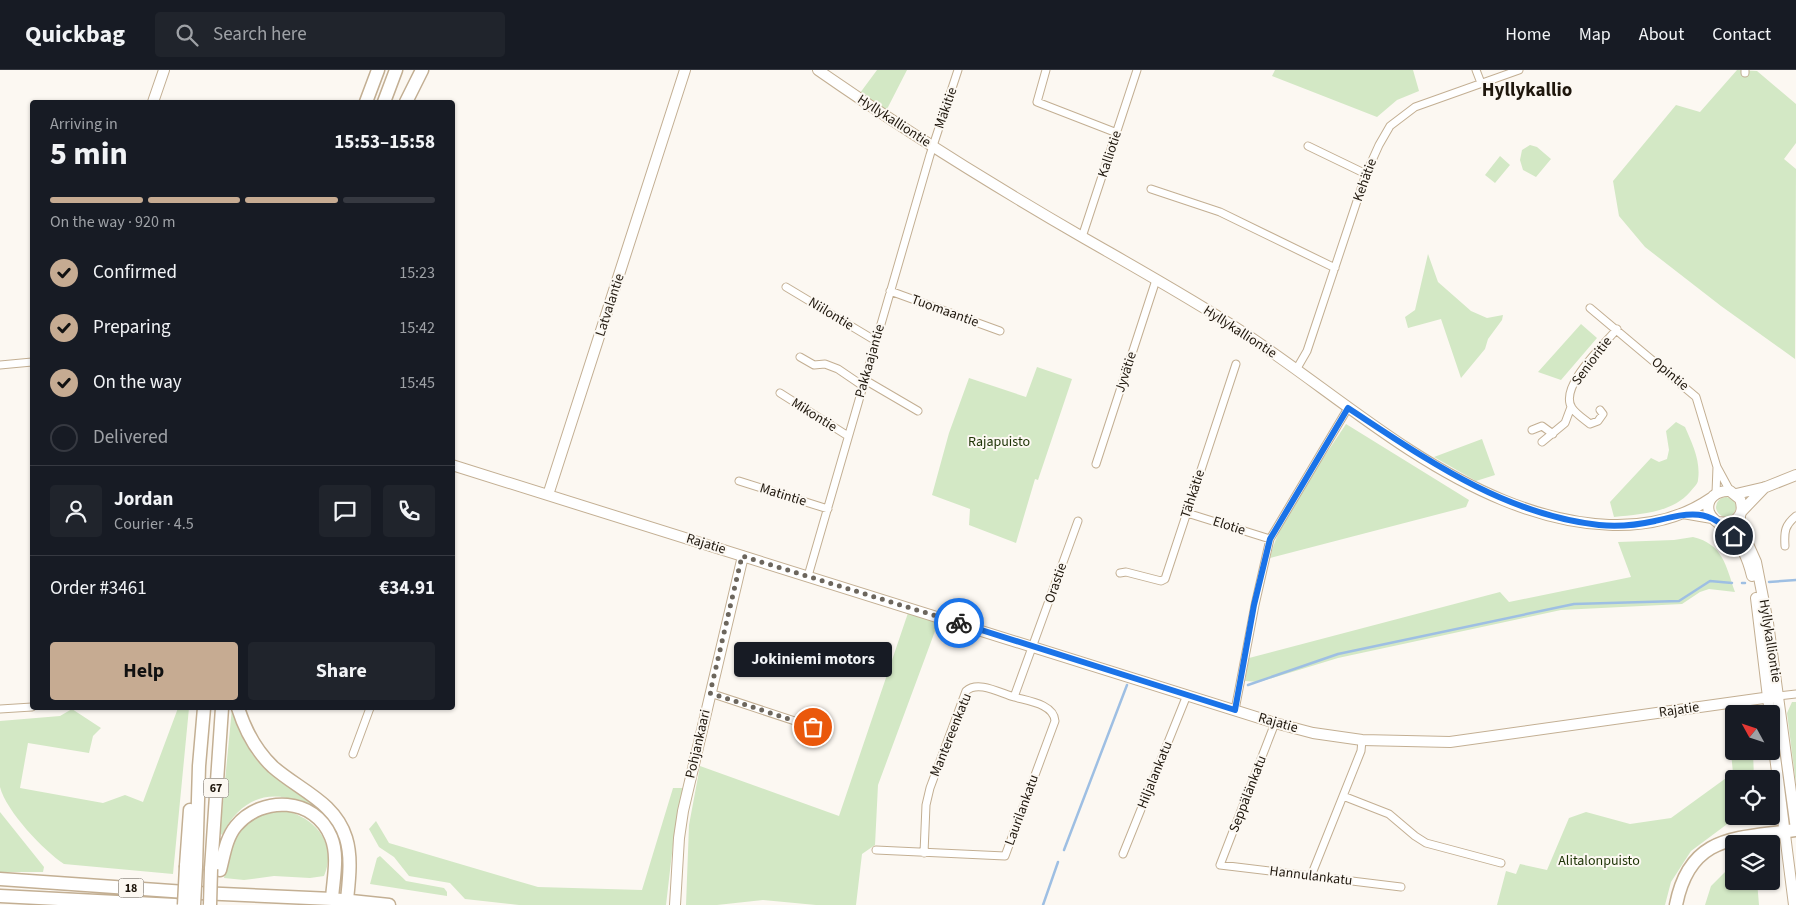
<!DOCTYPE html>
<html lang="en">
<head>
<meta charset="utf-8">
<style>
  :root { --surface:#171b24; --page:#20242c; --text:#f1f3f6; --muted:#9ea1a6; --line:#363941; --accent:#c6ab92 }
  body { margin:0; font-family:"Source Sans 3",sans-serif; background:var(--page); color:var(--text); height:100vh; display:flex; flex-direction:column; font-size:19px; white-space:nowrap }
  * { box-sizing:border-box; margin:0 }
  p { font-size:16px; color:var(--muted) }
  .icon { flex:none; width:28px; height:28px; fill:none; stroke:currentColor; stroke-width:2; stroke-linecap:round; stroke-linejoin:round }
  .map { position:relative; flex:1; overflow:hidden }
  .sheet { position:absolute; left:30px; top:30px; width:425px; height:610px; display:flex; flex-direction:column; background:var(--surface); border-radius:5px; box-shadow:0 1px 4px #0004 }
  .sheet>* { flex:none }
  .needle { width:32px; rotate:310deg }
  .tools { position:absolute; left:1725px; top:635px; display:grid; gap:10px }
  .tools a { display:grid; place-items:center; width:55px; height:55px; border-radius:5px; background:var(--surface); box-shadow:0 1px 4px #0004; font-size:25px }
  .pin { position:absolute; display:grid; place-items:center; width:42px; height:42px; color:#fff; margin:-21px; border:2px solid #fff; border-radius:50%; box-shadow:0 1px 5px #0007 }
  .courier { position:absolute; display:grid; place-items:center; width:50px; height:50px; margin:-25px; border:4px solid #1a73e8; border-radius:50%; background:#fff; color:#222; box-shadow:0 1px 6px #0007 }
  .bubble { position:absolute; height:35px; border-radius:5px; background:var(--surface); box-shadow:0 1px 4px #0004; font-size:16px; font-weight:700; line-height:35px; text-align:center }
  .headline em { font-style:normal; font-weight:700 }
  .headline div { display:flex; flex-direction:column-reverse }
  .headline { display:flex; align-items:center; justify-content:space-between; height:85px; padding:0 20px }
  h1 { font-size:32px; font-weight:700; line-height:38px }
  .bar { display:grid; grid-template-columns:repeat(4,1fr); gap:8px 5px; align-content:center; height:60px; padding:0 20px }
  .bar i { height:6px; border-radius:4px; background:var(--line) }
  .bar .selected { background:var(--accent) }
  .bar p { grid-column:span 4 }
  .line { display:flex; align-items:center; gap:12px; padding:0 20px; border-top:1px solid var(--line) }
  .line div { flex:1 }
  .round { display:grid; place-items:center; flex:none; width:52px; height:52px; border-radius:5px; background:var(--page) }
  ol { padding:0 20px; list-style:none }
  li { display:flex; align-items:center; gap:15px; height:55px }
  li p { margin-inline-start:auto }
  li .icon { padding:5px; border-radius:50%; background:var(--accent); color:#111; stroke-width:4 }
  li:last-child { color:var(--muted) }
  li i { width:28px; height:28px; border:2px solid var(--line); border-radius:50% }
  .primary-button { display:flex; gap:10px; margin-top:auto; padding:10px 20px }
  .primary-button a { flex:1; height:58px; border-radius:5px; background:var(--accent); color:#111; font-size:20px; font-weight:700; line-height:58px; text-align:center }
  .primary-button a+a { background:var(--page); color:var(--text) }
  header { display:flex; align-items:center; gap:30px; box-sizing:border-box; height:70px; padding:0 25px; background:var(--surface); border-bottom:1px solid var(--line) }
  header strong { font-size:24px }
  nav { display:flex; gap:28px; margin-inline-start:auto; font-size:18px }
  .search { width:350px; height:45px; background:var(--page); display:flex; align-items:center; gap:12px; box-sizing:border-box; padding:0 18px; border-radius:5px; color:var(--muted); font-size:19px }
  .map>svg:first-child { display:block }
  .green { fill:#d3e8c5 }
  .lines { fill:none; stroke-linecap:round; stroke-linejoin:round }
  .stream { stroke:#9ebfe3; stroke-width:2.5 }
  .street-casing { stroke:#c3af93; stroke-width:9 }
  .secondary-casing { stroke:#c3af93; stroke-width:12 }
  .highway-casing { stroke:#c3af93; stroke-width:15 }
  .street { stroke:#fff; stroke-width:7 }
  .secondary { stroke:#fff; stroke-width:10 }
  .highway { stroke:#fff; stroke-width:12 }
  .highway-bridge-casing { stroke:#c3af93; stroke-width:15; stroke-linecap:butt }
  .highway-bridge { stroke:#fff; stroke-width:12 }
  .done { stroke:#6c665d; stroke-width:5; stroke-dasharray:0 9 }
  .route { stroke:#1a73e8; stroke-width:6 }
  .labels { text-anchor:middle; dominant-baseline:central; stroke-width:4; stroke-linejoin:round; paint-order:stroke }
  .shield { fill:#fcf8f2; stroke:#615a52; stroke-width:1 }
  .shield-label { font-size:12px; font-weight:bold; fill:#1f170d }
  .street-label { font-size:14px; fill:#1f170d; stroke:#fcf8f2 }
  .park-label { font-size:14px; fill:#1c3204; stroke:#fcf8f2 }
  .district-label { font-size:19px; font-weight:bold; fill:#1f170d; stroke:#fcf8f2 }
</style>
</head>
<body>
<header>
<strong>Quickbag</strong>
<div class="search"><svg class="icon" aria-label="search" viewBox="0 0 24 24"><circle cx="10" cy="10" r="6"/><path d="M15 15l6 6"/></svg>Search here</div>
<nav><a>Home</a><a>Map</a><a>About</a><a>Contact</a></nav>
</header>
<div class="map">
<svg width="1796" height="835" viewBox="0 0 1796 835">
  <rect width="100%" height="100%" fill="#fcf8f2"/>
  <!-- green -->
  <path class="green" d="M877,0H907L886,41L860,23Z
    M1275,0H1413L1419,21L1397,30L1377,47L1272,6Z
    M1737,0L1757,1L1796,34V73L1784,89L1796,99L1795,289L1721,236L1645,177L1619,146L1613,111L1676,35L1700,42Z
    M1530,75L1537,77L1551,89L1536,107L1523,100L1520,90L1522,80Z
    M1500,86L1510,95L1495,113L1485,105Z
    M1428,184L1438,212L1471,241L1487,248L1503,245L1502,250L1488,269L1485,279L1461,308L1441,249L1408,258L1405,247L1415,240Z
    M1581,254L1597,268L1561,310L1538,302Z
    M1037,297L1072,309L1038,410L1035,409L1016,473L969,455L970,439L932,425L949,363L969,308L1026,327Z
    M1676,352L1685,357C1692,373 1701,391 1698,410C1698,414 1693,418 1690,422C1672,443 1640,444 1614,447L1610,432L1651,388L1659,392L1667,389L1669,380L1666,361Z
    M1346,354L1469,430L1466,437L1270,488C1279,447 1322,391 1346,354Z
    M1482,369L1495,405L1476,411L1434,387Z
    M1716 437a10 10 0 1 1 20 0a10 10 0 1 1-20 0Z
    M1693,467C1723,474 1726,496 1735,522L1709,519L1700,522L1682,534L1561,540L1338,588L1259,612L1245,611L1249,588L1500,522L1509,532L1631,507L1618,472L1674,470Z
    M908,543L938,553L878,715L875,775L862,784L856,835H816L763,830L717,835H686L689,755L700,696L839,746Z
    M1792,632H1796V714L1787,643Z
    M178,638H189L173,804L64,794C44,781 6,741 0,717V651L60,646L72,639L101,658L93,666L89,683L28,673L20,718L103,733L125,725L143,732Z
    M232,638C238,659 246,679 262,696C281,715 307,726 326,746L324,748C287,716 245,718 222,765L220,763Z
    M1751,639L1752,644H1734V681H1753L1754,709H1734V746H1738L1691,781L1671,812L1665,835H1497L1506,801L1516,804L1520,794L1547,800L1569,748L1586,742L1630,754L1671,748L1733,703L1727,641Z
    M673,718H683L674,766L666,835H519L465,829L450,813L409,806L394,787L379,777L369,759L376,751L389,773L538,817L642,820Z
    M276,739C311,743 339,771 324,806L310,808L274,806L244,810L224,808C230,772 240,749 276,739Z
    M0,742L44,797L43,802H0Z
    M380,786L406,811L444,818L447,822V826L370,814L377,788Z
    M1726,801H1734V811H1757L1759,835H1705L1711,816Z"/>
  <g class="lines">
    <!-- stream -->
    <path class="stream" d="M1769,512L1796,510
      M1742,513H1745
      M1248,615L1338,584L1574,534L1679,531L1710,511L1732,513
      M1064,780L1127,615
      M1043,835L1058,792"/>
    <!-- street casing -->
    <g class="street-casing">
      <path id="street" d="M1046,0L1037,32L1117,63
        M1476,0L1481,13
        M1745,3V0
        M1308,76L1366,104
        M1151,119L1220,142L1335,198
        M1082,167L1137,0
        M786,217L876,271
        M890,221L1000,261
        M1590,238L1696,327L1717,397L1716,423
        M800,287L814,295L825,294L838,299L863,316
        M0,295L32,292
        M1296,300L1307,281L1366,104L1379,75L1390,56L1415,37L1519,0
        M865,310L918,341
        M780,323L848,366
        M1600,340L1603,344L1598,351L1590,354C1584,349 1576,344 1572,338C1558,317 1604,275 1617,259
        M1532,360L1542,356L1553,364
        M1542,372L1565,353L1571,337
        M1096,394L1156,210
        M1717,397L1730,421
        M739,411L828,439
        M1187,443L1270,469
        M1785,476C1784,461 1785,455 1796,446
        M1120,503L1126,502L1161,511L1165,509L1236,294
        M808,506L930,85L958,0
        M710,623L813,657
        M1778,626L1796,624
        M0,639L32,637
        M1235,640L1255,535L1270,469L1348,338
        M1275,653L1220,795L1401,817
        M353,684L370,638
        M1343,726L1389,744L1415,766L1426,773L1501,793
        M876,780L1005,786L1055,651C1054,634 1028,631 1014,627
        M924,783L926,735L930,718L966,621C978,610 1000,623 1014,627L1078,451
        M1123,784L1187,625
        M1311,806L1361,681L1362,670"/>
    </g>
    <!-- secondary casing -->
    <g class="secondary-casing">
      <path id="secondary" d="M818,0C904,60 994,116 1084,168C1138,199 1192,229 1244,263C1329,319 1408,391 1503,430C1569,457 1650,470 1711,428
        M153,32L164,0
        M452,395L1275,653L1313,663L1362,670L1450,672L1778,626
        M1736,424L1766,417L1796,405
        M548,425L685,0
        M1742,441L1765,417
        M1683,443L1712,448
        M1740,446V456L1756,492L1768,553L1796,759
        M1718,452L1730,453C1741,448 1744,440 1740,429L1730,421C1718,420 1705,428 1709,442C1712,451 1723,455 1729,461C1741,473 1748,489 1752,506
        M1756,528L1770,644
        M1771,655L1794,835
        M675,835L679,768L683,741L743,486"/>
    </g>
    <!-- highway casing -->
    <g class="highway-casing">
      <path id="highway" d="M366,32L378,0
        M384,32L396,0
        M406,32L422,0
        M238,638C245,660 256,681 273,697C299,720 335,732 346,768C352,787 349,810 347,830L344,835
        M186,796L190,740
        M196,797L199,696L204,638
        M211,799L222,638
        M220,800C224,785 226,768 236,756C262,725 315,727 331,767C339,786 333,810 332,829L334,835
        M0,809L200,823L332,829L389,835
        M0,826L175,835
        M1676,835C1690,763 1738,769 1796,760"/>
    </g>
    <!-- street -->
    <use href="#street" class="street"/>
    <!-- secondary -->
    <use href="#secondary" class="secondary"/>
    <!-- highway -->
    <use href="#highway" class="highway"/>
    <!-- highway-bridge casing -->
    <g class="highway-bridge-casing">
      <path id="highway-bridge" d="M184,835L186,796
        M194,835L196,797
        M210,835L211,799"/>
    </g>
    <!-- highway-bridge -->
    <use href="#highway-bridge" class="highway-bridge"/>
  </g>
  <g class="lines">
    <!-- done -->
    <path class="done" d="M813,657L710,623L742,486L959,553"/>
    <!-- route -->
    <path class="route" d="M959,553L1235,640L1254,535L1270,469L1348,338C1426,389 1503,444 1599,455C1618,457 1637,455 1655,451C1688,443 1709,437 1734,466"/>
  </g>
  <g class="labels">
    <!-- shield labels -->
    <g class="shield">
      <rect x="203.5" y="708.5" width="25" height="19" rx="4"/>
      <rect x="118.5" y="808.5" width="25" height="19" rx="4"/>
    </g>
    <g class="shield-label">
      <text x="216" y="718">67</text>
      <text x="131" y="818">18</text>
    </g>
    <!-- street labels -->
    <g class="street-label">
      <text transform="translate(946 38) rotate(-71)">Mäkitie</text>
      <text transform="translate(894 51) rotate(33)">Hyllykalliontie</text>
      <text transform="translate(1110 84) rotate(-72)">Kalliotie</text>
      <text transform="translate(1365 110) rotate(-70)">Kehätie</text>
      <text transform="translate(610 235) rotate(-72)">Latvalantie</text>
      <text transform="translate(945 241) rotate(20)">Tuomaantie</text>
      <text transform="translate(831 244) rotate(31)">Niilontie</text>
      <text transform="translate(1240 262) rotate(33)">Hyllykalliontie</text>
      <text transform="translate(870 291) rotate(-74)">Pakkaajantie</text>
      <text transform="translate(1592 291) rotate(-53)">Senioritie</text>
      <text transform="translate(1126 302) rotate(-72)">Jyvätie</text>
      <text transform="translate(1670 304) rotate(40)">Opintie</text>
      <text transform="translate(814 345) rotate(32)">Mikontie</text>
      <text transform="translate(1193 424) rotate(-72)">Tähkätie</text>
      <text transform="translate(783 425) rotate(17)">Matintie</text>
      <text transform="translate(1229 456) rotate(18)">Elotie</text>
      <text transform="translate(706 474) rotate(17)">Rajatie</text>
      <text transform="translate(1056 513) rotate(-71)">Orastie</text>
      <text transform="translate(1770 571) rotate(81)">Hyllykalliontie</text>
      <text transform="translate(1679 640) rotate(-8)">Rajatie</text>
      <text transform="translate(1278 653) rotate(16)">Rajatie</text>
      <text transform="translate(951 665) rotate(-68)">Mantereenkatu</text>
      <text transform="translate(698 674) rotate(-77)">Pohjankaari</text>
      <text transform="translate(1155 705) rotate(-68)">Hiljalankatu</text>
      <text transform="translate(1248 724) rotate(-69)">Seppälänkatu</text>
      <text transform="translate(1022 740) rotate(-70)">Laurilankatu</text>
      <text transform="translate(1311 806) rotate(7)">Hannulankatu</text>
    </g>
    <!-- park labels -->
    <g class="park-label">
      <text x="999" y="372">Rajapuisto</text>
      <text x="1599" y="791">Alitalonpuisto</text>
    </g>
    <!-- district labels -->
    <g class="district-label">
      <text x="1527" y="20">Hyllykallio</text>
    </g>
  </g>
</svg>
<div class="tools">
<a><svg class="needle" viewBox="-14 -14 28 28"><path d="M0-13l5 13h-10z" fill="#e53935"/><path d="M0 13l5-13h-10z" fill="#9ea1a6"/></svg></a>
<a><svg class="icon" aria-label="locate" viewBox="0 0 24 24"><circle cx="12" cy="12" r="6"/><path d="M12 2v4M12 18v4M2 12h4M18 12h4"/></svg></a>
<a><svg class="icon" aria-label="layers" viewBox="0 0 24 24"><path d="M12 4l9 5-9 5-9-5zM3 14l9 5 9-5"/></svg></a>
</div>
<div class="pin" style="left:813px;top:657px;background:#ea580c"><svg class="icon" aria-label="bag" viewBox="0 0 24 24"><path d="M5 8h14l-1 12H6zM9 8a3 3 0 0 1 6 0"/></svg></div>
<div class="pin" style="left:1734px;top:466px;background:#1f2937"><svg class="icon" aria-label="home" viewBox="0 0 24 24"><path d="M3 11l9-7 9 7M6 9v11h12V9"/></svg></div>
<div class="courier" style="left:959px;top:553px"><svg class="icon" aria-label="bike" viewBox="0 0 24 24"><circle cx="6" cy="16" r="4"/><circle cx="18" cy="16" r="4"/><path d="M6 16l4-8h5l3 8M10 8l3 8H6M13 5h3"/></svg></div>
<div class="bubble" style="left:734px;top:572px;width:158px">Jokiniemi motors</div>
<section class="sheet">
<div class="headline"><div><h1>5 min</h1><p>Arriving in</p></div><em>15:53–15:58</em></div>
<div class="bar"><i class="selected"></i><i class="selected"></i><i class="selected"></i><i></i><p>On the way · 920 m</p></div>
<ol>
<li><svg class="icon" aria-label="check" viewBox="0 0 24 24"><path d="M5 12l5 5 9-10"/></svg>Confirmed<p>15:23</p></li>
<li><svg class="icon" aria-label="check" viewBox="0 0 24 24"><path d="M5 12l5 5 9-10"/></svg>Preparing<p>15:42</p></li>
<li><svg class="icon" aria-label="check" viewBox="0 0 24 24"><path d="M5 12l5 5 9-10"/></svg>On the way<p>15:45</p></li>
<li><i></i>Delivered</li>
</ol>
<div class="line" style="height:90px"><a class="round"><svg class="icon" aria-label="person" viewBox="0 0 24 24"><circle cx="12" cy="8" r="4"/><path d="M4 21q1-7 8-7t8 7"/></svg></a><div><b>Jordan</b><p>Courier · 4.5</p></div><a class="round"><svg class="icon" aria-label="chat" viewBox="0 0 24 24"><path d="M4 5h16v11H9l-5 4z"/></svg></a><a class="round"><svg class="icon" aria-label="phone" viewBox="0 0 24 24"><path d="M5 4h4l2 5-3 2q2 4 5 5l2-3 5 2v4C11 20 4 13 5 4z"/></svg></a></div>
<div class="line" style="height:65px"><div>Order #3461</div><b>€34.91</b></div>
<div class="primary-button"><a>Help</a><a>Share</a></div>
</section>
</div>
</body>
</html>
